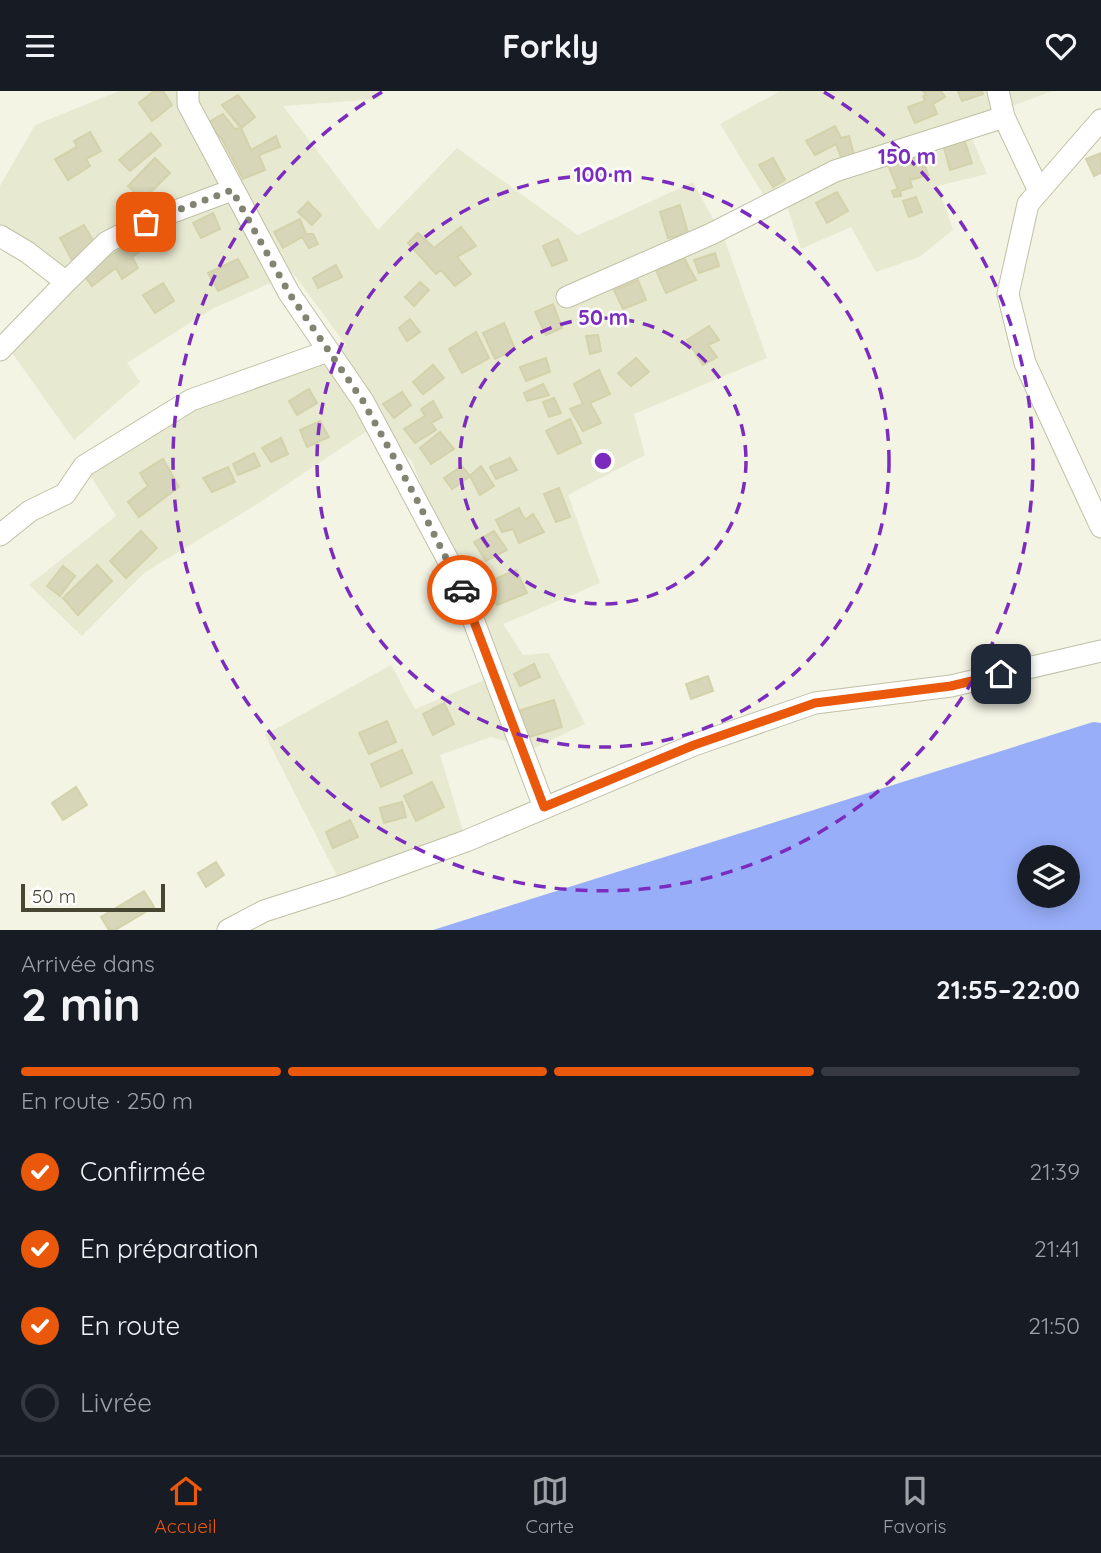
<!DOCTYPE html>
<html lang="fr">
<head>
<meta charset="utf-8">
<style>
  :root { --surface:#171b24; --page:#20242c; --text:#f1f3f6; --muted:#9ea1a6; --line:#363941; --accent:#ea580c }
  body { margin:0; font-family:Quicksand,sans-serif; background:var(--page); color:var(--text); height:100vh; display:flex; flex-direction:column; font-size:26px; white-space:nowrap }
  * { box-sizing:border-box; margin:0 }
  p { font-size:23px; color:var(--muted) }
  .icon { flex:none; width:38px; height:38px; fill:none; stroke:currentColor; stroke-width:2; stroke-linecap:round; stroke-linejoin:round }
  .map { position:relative; height:839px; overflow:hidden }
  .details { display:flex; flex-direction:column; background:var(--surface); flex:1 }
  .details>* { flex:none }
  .controls { position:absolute; left:1017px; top:754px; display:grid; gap:14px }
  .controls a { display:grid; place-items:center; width:63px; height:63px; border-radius:50%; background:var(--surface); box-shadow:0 4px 18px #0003; font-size:35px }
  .scale { position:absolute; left:21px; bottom:18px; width:144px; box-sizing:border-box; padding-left:7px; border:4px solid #474633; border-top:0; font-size:19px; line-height:24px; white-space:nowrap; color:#474633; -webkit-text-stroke:5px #fff; paint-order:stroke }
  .pin { position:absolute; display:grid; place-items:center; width:60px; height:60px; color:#fff; margin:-30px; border-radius:14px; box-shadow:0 4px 10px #0006 }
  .courier { position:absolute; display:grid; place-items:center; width:70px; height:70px; margin:-35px; border:5px solid #ea580c; border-radius:50%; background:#fff; color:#222; box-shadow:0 2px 9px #0007 }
  .overview em { font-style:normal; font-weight:700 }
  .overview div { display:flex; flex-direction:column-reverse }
  .overview { display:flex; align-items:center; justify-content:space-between; height:119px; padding:0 21px }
  h1 { font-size:46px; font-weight:700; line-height:52px }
  .bar { display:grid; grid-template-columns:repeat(4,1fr); gap:10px 7px; align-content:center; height:84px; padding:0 21px }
  .bar i { height:9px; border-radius:5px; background:var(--line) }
  .bar .on { background:var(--accent) }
  .bar p { grid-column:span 4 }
  ol { padding:0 21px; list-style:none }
  li { display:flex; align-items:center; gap:21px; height:77px }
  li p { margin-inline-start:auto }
  li .icon { padding:7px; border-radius:50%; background:var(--accent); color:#fff; stroke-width:4 }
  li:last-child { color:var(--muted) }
  li i { width:38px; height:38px; border:4px solid var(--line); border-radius:50% }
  header { display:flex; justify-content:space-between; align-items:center; height:91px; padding:0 21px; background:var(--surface); font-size:32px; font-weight:700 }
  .menu { display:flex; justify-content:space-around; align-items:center; height:98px; border-top:2px solid var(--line); background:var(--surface); font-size:19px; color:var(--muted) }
  .menu a { display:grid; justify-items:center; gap:4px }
  .menu .on { color:var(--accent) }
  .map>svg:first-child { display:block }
  .residential { fill:#e8e9d1 }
  .water { fill:#98aef9; fill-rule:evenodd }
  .building { fill:#d7d6b8; stroke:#d3d2aa; stroke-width:2 }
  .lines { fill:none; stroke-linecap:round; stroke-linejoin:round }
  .minor-casing { stroke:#c0c0a5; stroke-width:23 }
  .minor { stroke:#fff; stroke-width:21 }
  .done { stroke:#838371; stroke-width:7; stroke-dasharray:0 12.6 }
  .route { stroke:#ea580c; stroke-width:9 }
  .ring { fill:none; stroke:#7b2cbf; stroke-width:3.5; stroke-dasharray:12 9 }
  .centre { fill:#7b2cbf; stroke:#fff; stroke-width:3.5 }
  .ring-label { font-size:21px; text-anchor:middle; font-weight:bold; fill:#7b2cbf; stroke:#fff; stroke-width:5; stroke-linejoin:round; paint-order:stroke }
</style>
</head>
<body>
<header><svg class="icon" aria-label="menu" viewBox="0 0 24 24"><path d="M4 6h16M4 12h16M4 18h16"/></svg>Forkly<svg class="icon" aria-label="heart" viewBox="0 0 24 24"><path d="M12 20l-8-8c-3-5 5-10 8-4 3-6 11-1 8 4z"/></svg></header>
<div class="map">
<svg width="1101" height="839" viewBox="0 0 1101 839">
  <rect width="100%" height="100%" fill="#f3f4e4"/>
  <!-- residential -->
  <path class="residential" d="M119,0H384L379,8L283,15L378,139L457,57L578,144L693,91L725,150L767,267L634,323L645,364L568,404L600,492L503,533L523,564L549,562L585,633L532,658L491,646L440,664L466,750L342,795L265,644L391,574L415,618L494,585L412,370L376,334L259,412L144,482L82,545L29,494L116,425L84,375L197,306L314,267L346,254L293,182L212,218L127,272L140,291L74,349L5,252L64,189L0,138V95L35,34Z
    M780,0H1053L1017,13L968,38L987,83L938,95L953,139L919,166L876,181L851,136L801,158L784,106L764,105L720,33Z"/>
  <!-- water -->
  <path class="water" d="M1093,631L1101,632V839H433ZM1029,766H1068V805H1029Z"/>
  <!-- building -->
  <path class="building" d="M154,0H163L172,14L152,30L139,12Z
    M923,0H941L945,6L933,13L937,23L915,32L908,16L925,10L923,5L926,4Z
    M958,0H982L983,3L962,10Z
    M238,4L255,26L241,37L222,14Z
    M223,23L235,38L241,37L251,59L276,45L280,56L259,64L265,79L243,88L222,48L207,32Z
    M835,35L841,47L849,45L855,68L842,69L836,53L815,64L806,50Z
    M90,41L101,60L86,68L90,75L68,89L55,68L77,56L74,50Z
    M151,42L161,54L130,80L119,69Z
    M963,45L972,72L950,79L943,53Z
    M1101,62V82L1094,85L1086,68Z
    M922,65L928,84L910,89L912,96L900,100L901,105L894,106L892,100L898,98L888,74Z
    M155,67L170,82L143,109L128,95Z
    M773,67L785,89L773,96L759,74Z
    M837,101L848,120L827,132L816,112Z
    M916,106L922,121L909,126L903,110Z
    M308,111L321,124L312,134L298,121Z
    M680,114L688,142L668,147L660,121Z
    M213,122L220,138L201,147L193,132Z
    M300,128L306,143H313L318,153L309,157L302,146L283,157L274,141Z
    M84,134L96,155L72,169L60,147Z
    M461,136L476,155L457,166L471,183L455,195L441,179L436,183L408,152L418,142L434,157Z
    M140,147L145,157L132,166L138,177L122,188L116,177L92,195L82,182Z
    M558,148L567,169L552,175L543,155Z
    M715,162L719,175L699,182L694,169Z
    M684,167L696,189L666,202L656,179Z
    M238,168L248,186L218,200L208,182Z
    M336,174L342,186L318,197L313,187Z
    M638,189L646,209L623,218L614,199Z
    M420,191L429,199L414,215L405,206Z
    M163,192L174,210L155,222L143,204Z
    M553,213L562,237L546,244L535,221Z
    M410,228L420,241L407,250L399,237Z
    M504,232L515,258L495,268L483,242Z
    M709,235L719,249L708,254L717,266L703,274L687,249Z
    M476,241L489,267L462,282L449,258Z
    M598,244L601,260L590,263L586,245Z
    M546,267L550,281L526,290L520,276Z
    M636,267L649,281L631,295L618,282Z
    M433,274L444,287L423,303L413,291Z
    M599,279L610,303L590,312L601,332L583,340L570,318L583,313L574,293Z
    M543,293L549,304L527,310L524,302Z
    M309,298L317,312L297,324L289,310Z
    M402,301L411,314L394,327L383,313Z
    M554,307L561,322L549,326L543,311Z
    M433,310L442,326L431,332L436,339L415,352L404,338L425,325L421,318Z
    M570,328L581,352L558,363L546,340Z
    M320,330L329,346L307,356L300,339Z
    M440,341L454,358L431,373L420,357Z
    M281,347L288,363L271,371L262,357Z
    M254,362L260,375L238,384L233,373Z
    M510,367L517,379L496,388L490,376Z
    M163,368L179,396L139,426L128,411L148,395L140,382Z
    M462,375L470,385L452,398L444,387Z
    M481,375L494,395L480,404L470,385Z
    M228,376L235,391L212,401L203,387Z
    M559,397L570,426L556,431L544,403Z
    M519,417L525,429L533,423L544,441L519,452L513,438L502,441L496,429Z
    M141,440L157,457L126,487L110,470Z
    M494,440L507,459L486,470L474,451Z
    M97,474L112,490L78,524L63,507Z
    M63,475L75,485L60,505L47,495Z
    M516,479L527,502L497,514L486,492Z
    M534,573L540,586L520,595L514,583Z
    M708,585L713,600L691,608L686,593Z
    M554,609L562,636L526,647L518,620Z
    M444,612L454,633L433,644L423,623Z
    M387,630L396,651L369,663L359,642Z
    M402,659L412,682L381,696L371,673Z
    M432,691L444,716L416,730L404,705Z
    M76,696L87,714L63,729L52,712Z
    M402,711L406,726L384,732L380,717Z
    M350,729L358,746L333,757L326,741Z
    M216,771L224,784L206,796L198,782Z
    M144,800L154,816L115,839H109L101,826Z"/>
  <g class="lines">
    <!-- minor casing -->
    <g class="minor-casing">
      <path id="minor" d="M188,0V13L289,202L363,310L457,486L544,716
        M998,0L1004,26
        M1101,29L1028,113L1008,203L1025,272L1101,436
        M0,145L27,161L66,191L107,151L146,131L232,99
        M567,206L711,143L835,80L1004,26L1039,100
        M0,259L66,191
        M0,444L30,420L65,403L84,375L191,309L328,260
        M228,839L264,820L342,795L466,750L694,654L815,612L951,595L1101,560"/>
    </g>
    <!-- minor -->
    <use href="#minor" class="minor"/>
  </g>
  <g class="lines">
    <!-- done -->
    <path class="done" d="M146,131L232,99L289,202L363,310L416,407L462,499"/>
    <!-- route -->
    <path class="route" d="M462,499L544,716L694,654L815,612L951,595L1001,583"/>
  </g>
  <!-- distance rings -->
  <g class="ring">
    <circle cx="603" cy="370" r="143"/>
    <circle cx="603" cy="370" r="286"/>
    <path d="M824 1A430 430 0 1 1 382 1"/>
  </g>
  <circle cx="603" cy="370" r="10" class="centre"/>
  <g class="ring-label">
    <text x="907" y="73">150 m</text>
    <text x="603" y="91">100 m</text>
    <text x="603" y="234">50 m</text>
  </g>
</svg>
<div class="controls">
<a><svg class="icon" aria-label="layers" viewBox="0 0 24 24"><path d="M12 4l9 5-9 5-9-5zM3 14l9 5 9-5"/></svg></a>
</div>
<div class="scale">50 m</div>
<div class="pin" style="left:146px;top:131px;background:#ea580c"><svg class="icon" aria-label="bag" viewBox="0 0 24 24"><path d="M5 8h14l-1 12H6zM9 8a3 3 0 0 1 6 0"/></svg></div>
<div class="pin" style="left:1001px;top:583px;background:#1f2937"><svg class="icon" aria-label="home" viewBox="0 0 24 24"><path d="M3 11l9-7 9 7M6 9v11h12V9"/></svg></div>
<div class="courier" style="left:462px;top:499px"><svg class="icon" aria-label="car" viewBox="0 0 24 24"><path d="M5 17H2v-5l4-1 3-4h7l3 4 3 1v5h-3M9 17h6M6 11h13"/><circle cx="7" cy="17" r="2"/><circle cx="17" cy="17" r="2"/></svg></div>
</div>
<section class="details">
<div class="overview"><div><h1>2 min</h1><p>Arrivée dans</p></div><em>21:55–22:00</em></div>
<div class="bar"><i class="on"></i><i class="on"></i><i class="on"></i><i></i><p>En route · 250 m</p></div>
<ol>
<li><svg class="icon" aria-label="check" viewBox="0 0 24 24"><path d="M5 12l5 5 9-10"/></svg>Confirmée<p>21:39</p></li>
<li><svg class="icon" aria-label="check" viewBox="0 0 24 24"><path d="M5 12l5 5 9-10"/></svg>En préparation<p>21:41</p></li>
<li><svg class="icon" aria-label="check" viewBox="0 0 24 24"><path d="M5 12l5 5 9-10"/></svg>En route<p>21:50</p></li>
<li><i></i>Livrée</li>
</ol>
</section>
<nav class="menu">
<a class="on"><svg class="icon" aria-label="home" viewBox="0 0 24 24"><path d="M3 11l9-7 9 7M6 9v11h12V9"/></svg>Accueil</a>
<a><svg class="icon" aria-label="map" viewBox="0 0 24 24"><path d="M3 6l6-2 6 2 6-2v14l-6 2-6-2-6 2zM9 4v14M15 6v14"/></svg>Carte</a>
<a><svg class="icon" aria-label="saved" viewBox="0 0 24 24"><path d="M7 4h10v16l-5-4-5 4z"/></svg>Favoris</a>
</nav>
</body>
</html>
